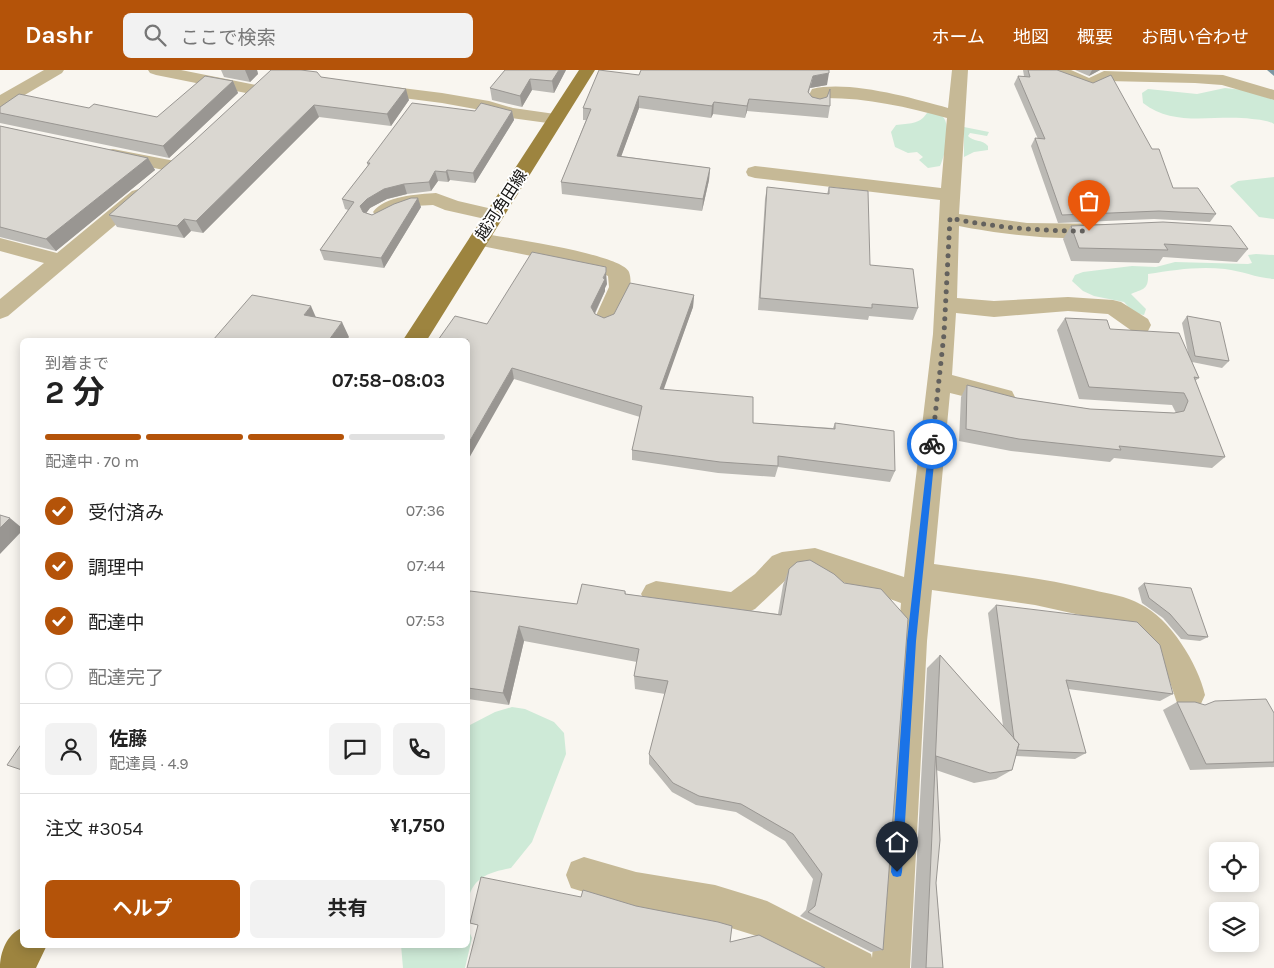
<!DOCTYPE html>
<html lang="ja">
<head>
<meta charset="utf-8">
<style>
  :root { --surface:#fff; --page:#f2f2f2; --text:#222; --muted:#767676; --line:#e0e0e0; --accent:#b45309 }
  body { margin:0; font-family:Karla,"Noto Sans JP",sans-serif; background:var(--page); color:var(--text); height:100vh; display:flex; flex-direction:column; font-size:19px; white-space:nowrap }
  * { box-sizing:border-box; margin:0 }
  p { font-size:16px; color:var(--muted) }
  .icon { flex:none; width:28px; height:28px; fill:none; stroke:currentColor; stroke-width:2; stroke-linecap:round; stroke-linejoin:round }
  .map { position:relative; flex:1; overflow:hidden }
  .sheet { position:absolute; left:20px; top:268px; width:450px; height:610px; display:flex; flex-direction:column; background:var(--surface); border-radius:8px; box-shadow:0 2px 12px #0003 }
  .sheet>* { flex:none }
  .buttons { position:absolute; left:1209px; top:772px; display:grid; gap:10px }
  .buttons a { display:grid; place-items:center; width:50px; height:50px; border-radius:8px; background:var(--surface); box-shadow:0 2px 12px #0003; font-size:25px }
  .pin { position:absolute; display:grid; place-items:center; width:42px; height:42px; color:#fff; margin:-51px -21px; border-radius:50% 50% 50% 0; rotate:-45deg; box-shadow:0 0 5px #0007 }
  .pin .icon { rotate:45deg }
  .courier { position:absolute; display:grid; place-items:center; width:50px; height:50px; margin:-25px; border:4px solid #1a73e8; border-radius:50%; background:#fff; color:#222; box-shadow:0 1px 6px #0007 }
  .head em { font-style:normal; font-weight:700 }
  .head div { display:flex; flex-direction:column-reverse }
  .head { display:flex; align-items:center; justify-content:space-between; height:85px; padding:0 25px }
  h1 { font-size:32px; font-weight:700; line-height:38px }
  .bar { display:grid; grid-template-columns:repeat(4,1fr); gap:8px 5px; align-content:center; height:60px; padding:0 25px }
  .bar i { height:6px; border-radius:4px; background:var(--line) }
  .bar .current { background:var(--accent) }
  .bar p { grid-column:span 4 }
  .line { display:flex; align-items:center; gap:12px; padding:0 25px; border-top:1px solid var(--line) }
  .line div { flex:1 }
  .round { display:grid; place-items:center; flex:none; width:52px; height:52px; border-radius:8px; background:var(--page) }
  ol { padding:0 25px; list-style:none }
  li { display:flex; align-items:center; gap:15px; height:55px }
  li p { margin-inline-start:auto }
  li .icon { padding:5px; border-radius:50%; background:var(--accent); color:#fff; stroke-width:4 }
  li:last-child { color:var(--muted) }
  li i { width:28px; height:28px; border:2px solid var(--line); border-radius:50% }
  .primary-button { display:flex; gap:10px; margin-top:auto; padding:10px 25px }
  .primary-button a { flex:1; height:58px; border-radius:8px; background:var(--accent); color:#fff; font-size:20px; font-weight:700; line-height:58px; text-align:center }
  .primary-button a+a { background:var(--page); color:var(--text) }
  header { display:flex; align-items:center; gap:30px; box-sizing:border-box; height:70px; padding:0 25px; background:var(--accent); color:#fff }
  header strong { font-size:24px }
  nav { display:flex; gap:28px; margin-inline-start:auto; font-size:18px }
  .search { width:350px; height:45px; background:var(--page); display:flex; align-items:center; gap:12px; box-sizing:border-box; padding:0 18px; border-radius:8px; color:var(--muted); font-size:19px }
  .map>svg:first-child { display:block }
  .green { fill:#ceead7 }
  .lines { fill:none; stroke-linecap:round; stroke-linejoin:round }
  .stream { fill:#7c97a3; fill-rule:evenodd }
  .minor { fill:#c6b996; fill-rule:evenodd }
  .major { fill:#9d843f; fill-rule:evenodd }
  .wall { fill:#bbb9b4 }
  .shaded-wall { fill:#999692 }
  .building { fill:#dad7d1; stroke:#999692 }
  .route { fill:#1a73e8 }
  .done { stroke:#63615e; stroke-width:5; stroke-dasharray:0 9 }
  .labels { text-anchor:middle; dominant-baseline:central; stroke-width:4; stroke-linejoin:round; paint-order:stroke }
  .far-street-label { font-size:16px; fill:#12110f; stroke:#fff }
</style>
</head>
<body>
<header>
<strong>Dashr</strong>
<div class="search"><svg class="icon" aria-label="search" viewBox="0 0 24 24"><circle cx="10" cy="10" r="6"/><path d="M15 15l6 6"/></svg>ここで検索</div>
<nav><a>ホーム</a><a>地図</a><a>概要</a><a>お問い合わせ</a></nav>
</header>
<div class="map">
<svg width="1274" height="898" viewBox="0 0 1274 898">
  <rect width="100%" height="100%" fill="#f9f6f0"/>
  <!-- green -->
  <path class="green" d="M1225,18L1244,20L1274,30V54C1267,50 1260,50 1252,49C1214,44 1175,58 1143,33L1142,23L1148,19L1197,24Z
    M927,43C932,43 938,43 942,46C952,54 945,86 940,96L928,98L919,90L923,87L917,82L908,83L895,77L891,62L896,55C909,53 919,55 927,43Z
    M964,57L989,62L987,66L970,63L968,66C973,72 982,69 988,76V80L974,82L964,87Z
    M1274,107V149L1259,147L1230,116L1238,111Z
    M1256,184L1274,185V209C1257,208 1242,201 1225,199C1198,196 1174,200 1148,204C1149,221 1141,219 1131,224L1146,239L1144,245L1134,243L1124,232L1094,226L1083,221L1072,211L1075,205L1083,202L1132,196L1156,197L1175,192L1248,194L1252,193L1248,185Z
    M512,637L525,639L554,652L564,663L566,684L532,772L511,798C489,802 470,808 468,834V656L495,642Z
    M468,859L472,868L465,898H403L401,875H468Z"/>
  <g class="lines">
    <!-- stream -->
    <path class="stream" d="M1267,0H1274V6Z"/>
    <!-- minor -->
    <path class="minor" d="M44,0H64L62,3L6,36L0,37V25Z
      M148,0H181L256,15L262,16L264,20L262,24L256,25L156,5L150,3Z
      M952,0H968L959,144L1027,153L1105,154L1112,156L1115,160L1112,164C1073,174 999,164 959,156L957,228L994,231L1068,227L1113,230L1121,232L1148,249L1151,255L1148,261L1140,263L1132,261L1108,244L1068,241L994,247L956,243L952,305L1012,321L1015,327L1012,333L1003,336L950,323L934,494C987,502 1041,507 1093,520C1109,524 1126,526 1140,534C1170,548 1198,594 1205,625L1200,636L1189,641L1178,636L1170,612L1157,591L1139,569L1121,554L1035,535L932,520L927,571L910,898H818L760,867L715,853L636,838L571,818L566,805L571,792L584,787L636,802L715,815L767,831L871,884L872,888L901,533L815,502L790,506L755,539L733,549L656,537L646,533L641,524L646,515L656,511L731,522L755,504L772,486L782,482L815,478L904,507L933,264L940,130L755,108L748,106L746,102L748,98L755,96L941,118L947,48C907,37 868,28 826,28L823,38L817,39L811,38L808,34L810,23L812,19C849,10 912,28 948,38Z
      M1042,0H1071L1089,8L1104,1L1223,5L1274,20V30L1222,15L1195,13L1107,11L1090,19L1059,7L1044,3Z
      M370,14L442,23L489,31L513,38L555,44L561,45L564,49L561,53L555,54L511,48L486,41L442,33L364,23L362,19L364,15Z
      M113,79L180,92L182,96L180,100L173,102L107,88L104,84L107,80Z
      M139,119L146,121L149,125L146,129L8,246L0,249V229L44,193L0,181V168L57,183L132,121Z
      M436,123L458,131L501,141L504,145L501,149L494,151L445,140L433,135L414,136L383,148L376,146L373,142C384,126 418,124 436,123Z
      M479,163C502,167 622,184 629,202C635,219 622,241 613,255L605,258L597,255L594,250L609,217L608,206L591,198L472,174L469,169L472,164Z"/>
    <!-- major -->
    <path class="major" d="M579,0H595L427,270H403Z
      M22,858V875H47L36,898H0C0,882 7,864 22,858Z"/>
  </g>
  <!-- wall -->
  <path class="wall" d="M221,0H257L258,4L250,12L224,7Z
    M566,0L554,23L532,20L522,37L492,30L490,18Z
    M1023,0H1057L1173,118L1216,144L1210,152L1154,149L1058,153L1031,76L1035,68L1038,69L1014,14L1018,6H1024Z
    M1075,0H1100L1089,6Z
    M639,5L827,15L810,18L809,23L812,27L830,36L828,48L747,41L745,48L713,44L711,48L639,38L621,86L710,98L709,110L702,141L562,124L561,112L586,50H583V38Z
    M321,7L409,30L391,56L319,47L203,163L191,161L184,168L117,157L109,145Z
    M233,11L238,23L169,88L0,53V37L89,38L157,47Z
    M475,41H512L514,50L475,113L450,110L448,112L438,111L431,121L407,124L387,129L370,138L366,143L372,145L421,137L384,198L324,190L320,180L348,140L345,139L342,129L368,96L367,93Z
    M0,56L148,88L155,100L56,181L0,167Z
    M767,117L827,124L829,117L870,195L918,238L913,250L869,246L868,250L758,240L765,129Z
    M1071,156L1248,179L1237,192L1163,187L1159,193L1071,191L1063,169Z
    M607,214L605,218V221L595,244L604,248L694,225L693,237L663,319L753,353L833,358L835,353L895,401L890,412L778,397L775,407L718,403L632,390V380L640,347L514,309L487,254Z
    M1187,246L1229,291L1222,298L1192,292L1199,308L1195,311L1225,387L1212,398L1114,388L1110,392L1011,381L959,371L961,327L967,315L1017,328L1090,339L1176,343L1172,335L1079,329L1057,260L1065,248L1110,259L1188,283L1182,253Z
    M789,499L883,880L871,882L800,846L806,840L813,809L785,771L736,742L696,735L672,722L649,694V684L665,624L635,619L634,606L637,592L524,571L509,635L468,629V528L577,534L625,521L626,524L778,544L783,515Z
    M1144,513L1208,567L1200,571L1181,569L1163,548L1142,533L1138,518Z
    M996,535L1173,624L1160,631L1068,619L1086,683L1075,689L1016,686L1012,700L996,709L974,713L936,700V813L943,898H911L927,598L940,585L1003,656L988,543Z
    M1177,632L1274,643V697L1190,700L1163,640Z"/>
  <!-- shaded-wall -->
  <path class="shaded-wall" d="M245,0H257L258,4L250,12Z
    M559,0H566L554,23L552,11Z
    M1092,0H1100L1089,6Z
    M829,3L827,15L810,18L806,34L813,6Z
    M530,9L532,20L522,37L520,26Z
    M233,11L238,23L169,88L163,76Z
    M406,19L409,30L391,56L387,44Z
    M639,26V38L617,98V86Z
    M749,29L747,41L745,48L747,36Z
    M714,32L713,44L711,48L712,36Z
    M314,35L319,47L203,163L196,151Z
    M512,41L514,50L475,113L473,103Z
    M148,88L155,100L56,181L46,169Z
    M710,98L709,110L702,141L703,129Z
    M447,100L450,110L448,112L446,102Z
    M435,101L438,111L431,121L429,112Z
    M404,114L407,124L387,129L370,138L364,146L360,136L367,129L384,119Z
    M418,128L421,137L384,198L381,188Z
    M184,149L191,161L184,168L177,156Z
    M606,202L607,214L605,218V221L592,249L591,237Z
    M694,225L693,237L660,330V319Z
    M311,236L318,252L304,245Z
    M342,252L349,267L347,270H329Z
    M512,298L514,309L468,390V374Z
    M10,448L22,458V461L0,484V458Z
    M519,556L524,571L509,635L503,623Z"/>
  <!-- building -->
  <path class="building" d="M271,0H301L317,2L321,7L406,19L387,44L314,35L196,151L184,149L177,156L109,145L193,72Z
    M505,0H559L552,11L530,9L520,26L490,18Z
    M599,0L639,5L641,0H829V3L813,6L808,22L812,27L820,29L827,27L830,19V36L749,29L747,36L714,32L712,36L639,26L617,86L710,98L703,129L561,112L591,39L583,38Z
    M1028,0H1057L1093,13L1111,5L1152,79H1159L1173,118H1198L1216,144L1159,141L1062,145L1035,68L1045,69L1018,6L1030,7Z
    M205,6L233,11L163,76L0,43V37L19,24L89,38L94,34L157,47Z
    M412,33L475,41L481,33L512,41L473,103L447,100L446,102L435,101L429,112L404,114L384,119L367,129L360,136L363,142L372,145L394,134L411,128H418L381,188L320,180L354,132L342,129L370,93H367Z
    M0,56L148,88L46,169L0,157Z
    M767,117L829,124V117L868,121L870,195L913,199L918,238L872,234V238L760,228Z
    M1163,152L1231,156L1248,179L1164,174L1168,180L1079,178L1071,156Z
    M532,182L606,197V202L603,208L605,209L591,237L595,244L604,248L614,244L630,213L694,225L660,319L753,327V353L835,359V353L894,361L895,401L778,386V396L720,392L632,380L642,336L512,298L468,374V270H438L455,246L487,254Z
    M252,225L311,236L304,245L342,252L329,270H213Z
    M1187,246L1220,252L1229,291L1195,286Z
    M1065,248L1107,250L1110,259L1179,263L1199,308L1194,307L1225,387L1119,376L1121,380L1019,369L966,359L967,315L1017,328L1090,339L1174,343L1184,341L1188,331L1184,323L1089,317Z
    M0,445L10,448L0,458Z
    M810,490L834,504L844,513L881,519L908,549L883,880L808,842L815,836L822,804L793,764L741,734L699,726L673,713L649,684L668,611L634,606L639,579L519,556L503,623L468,618V528L470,521L577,534L582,514L625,521V524L781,545L789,499L797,492Z
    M1144,513L1191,518L1208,567L1188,565L1170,544L1149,528Z
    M996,535L1137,552L1160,575L1173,624L1066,610L1086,683L1017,680L1019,674L1014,669Z
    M940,585L1019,674L1012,700L990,703L936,686L940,770L936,813L943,898H926Z
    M1266,629L1274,643V692L1206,694L1177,632H1195L1205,635L1215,631Z
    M22,673V700L7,695Z
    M481,807L581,827L583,820L636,836L718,852L732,856L730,872L759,865L825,898H467L478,855L470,853Z"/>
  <!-- route -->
  <path class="route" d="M932,371L936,374L916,571L902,802L901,806L897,807L893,806L891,802L907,571L929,374Z"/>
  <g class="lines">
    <!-- done -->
    <path class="done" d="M932,374L944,264L950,148C996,158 1042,161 1089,161"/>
  </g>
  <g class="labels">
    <!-- far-street labels -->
    <g class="far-street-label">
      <text transform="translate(501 135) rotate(-57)">越河角田線</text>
    </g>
  </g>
</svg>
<div class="buttons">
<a><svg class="icon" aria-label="locate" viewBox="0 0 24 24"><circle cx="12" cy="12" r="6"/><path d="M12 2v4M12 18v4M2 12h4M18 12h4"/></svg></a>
<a><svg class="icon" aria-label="layers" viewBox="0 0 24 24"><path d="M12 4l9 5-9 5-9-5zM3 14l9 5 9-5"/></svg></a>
</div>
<div class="pin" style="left:1089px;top:161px;background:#ea580c"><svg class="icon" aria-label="bag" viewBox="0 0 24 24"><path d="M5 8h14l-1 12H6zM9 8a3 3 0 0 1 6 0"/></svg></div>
<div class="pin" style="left:897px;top:802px;background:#1f2937"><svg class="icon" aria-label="home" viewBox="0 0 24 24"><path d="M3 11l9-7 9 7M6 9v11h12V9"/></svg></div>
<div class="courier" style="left:932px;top:374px"><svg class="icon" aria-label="bike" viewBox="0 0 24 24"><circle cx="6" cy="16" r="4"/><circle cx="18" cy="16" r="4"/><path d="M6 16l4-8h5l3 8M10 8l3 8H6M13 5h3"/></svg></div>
<section class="sheet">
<div class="head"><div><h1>2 分</h1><p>到着まで</p></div><em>07:58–08:03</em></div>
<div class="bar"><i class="current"></i><i class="current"></i><i class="current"></i><i></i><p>配達中 · 70 m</p></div>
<ol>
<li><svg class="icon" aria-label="check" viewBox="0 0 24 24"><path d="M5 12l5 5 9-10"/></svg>受付済み<p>07:36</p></li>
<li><svg class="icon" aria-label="check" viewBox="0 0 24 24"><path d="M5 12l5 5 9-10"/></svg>調理中<p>07:44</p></li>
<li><svg class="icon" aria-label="check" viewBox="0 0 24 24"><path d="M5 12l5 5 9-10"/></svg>配達中<p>07:53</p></li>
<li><i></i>配達完了</li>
</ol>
<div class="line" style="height:90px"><a class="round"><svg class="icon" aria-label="person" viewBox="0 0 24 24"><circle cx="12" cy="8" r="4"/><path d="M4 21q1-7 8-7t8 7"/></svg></a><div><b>佐藤</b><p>配達員 · 4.9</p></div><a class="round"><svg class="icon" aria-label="chat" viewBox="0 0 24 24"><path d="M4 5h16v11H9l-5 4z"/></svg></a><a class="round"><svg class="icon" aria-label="phone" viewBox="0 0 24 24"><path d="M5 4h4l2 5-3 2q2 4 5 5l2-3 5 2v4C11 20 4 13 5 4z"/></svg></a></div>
<div class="line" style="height:65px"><div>注文 #3054</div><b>¥1,750</b></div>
<div class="primary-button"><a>ヘルプ</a><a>共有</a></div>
</section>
</div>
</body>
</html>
